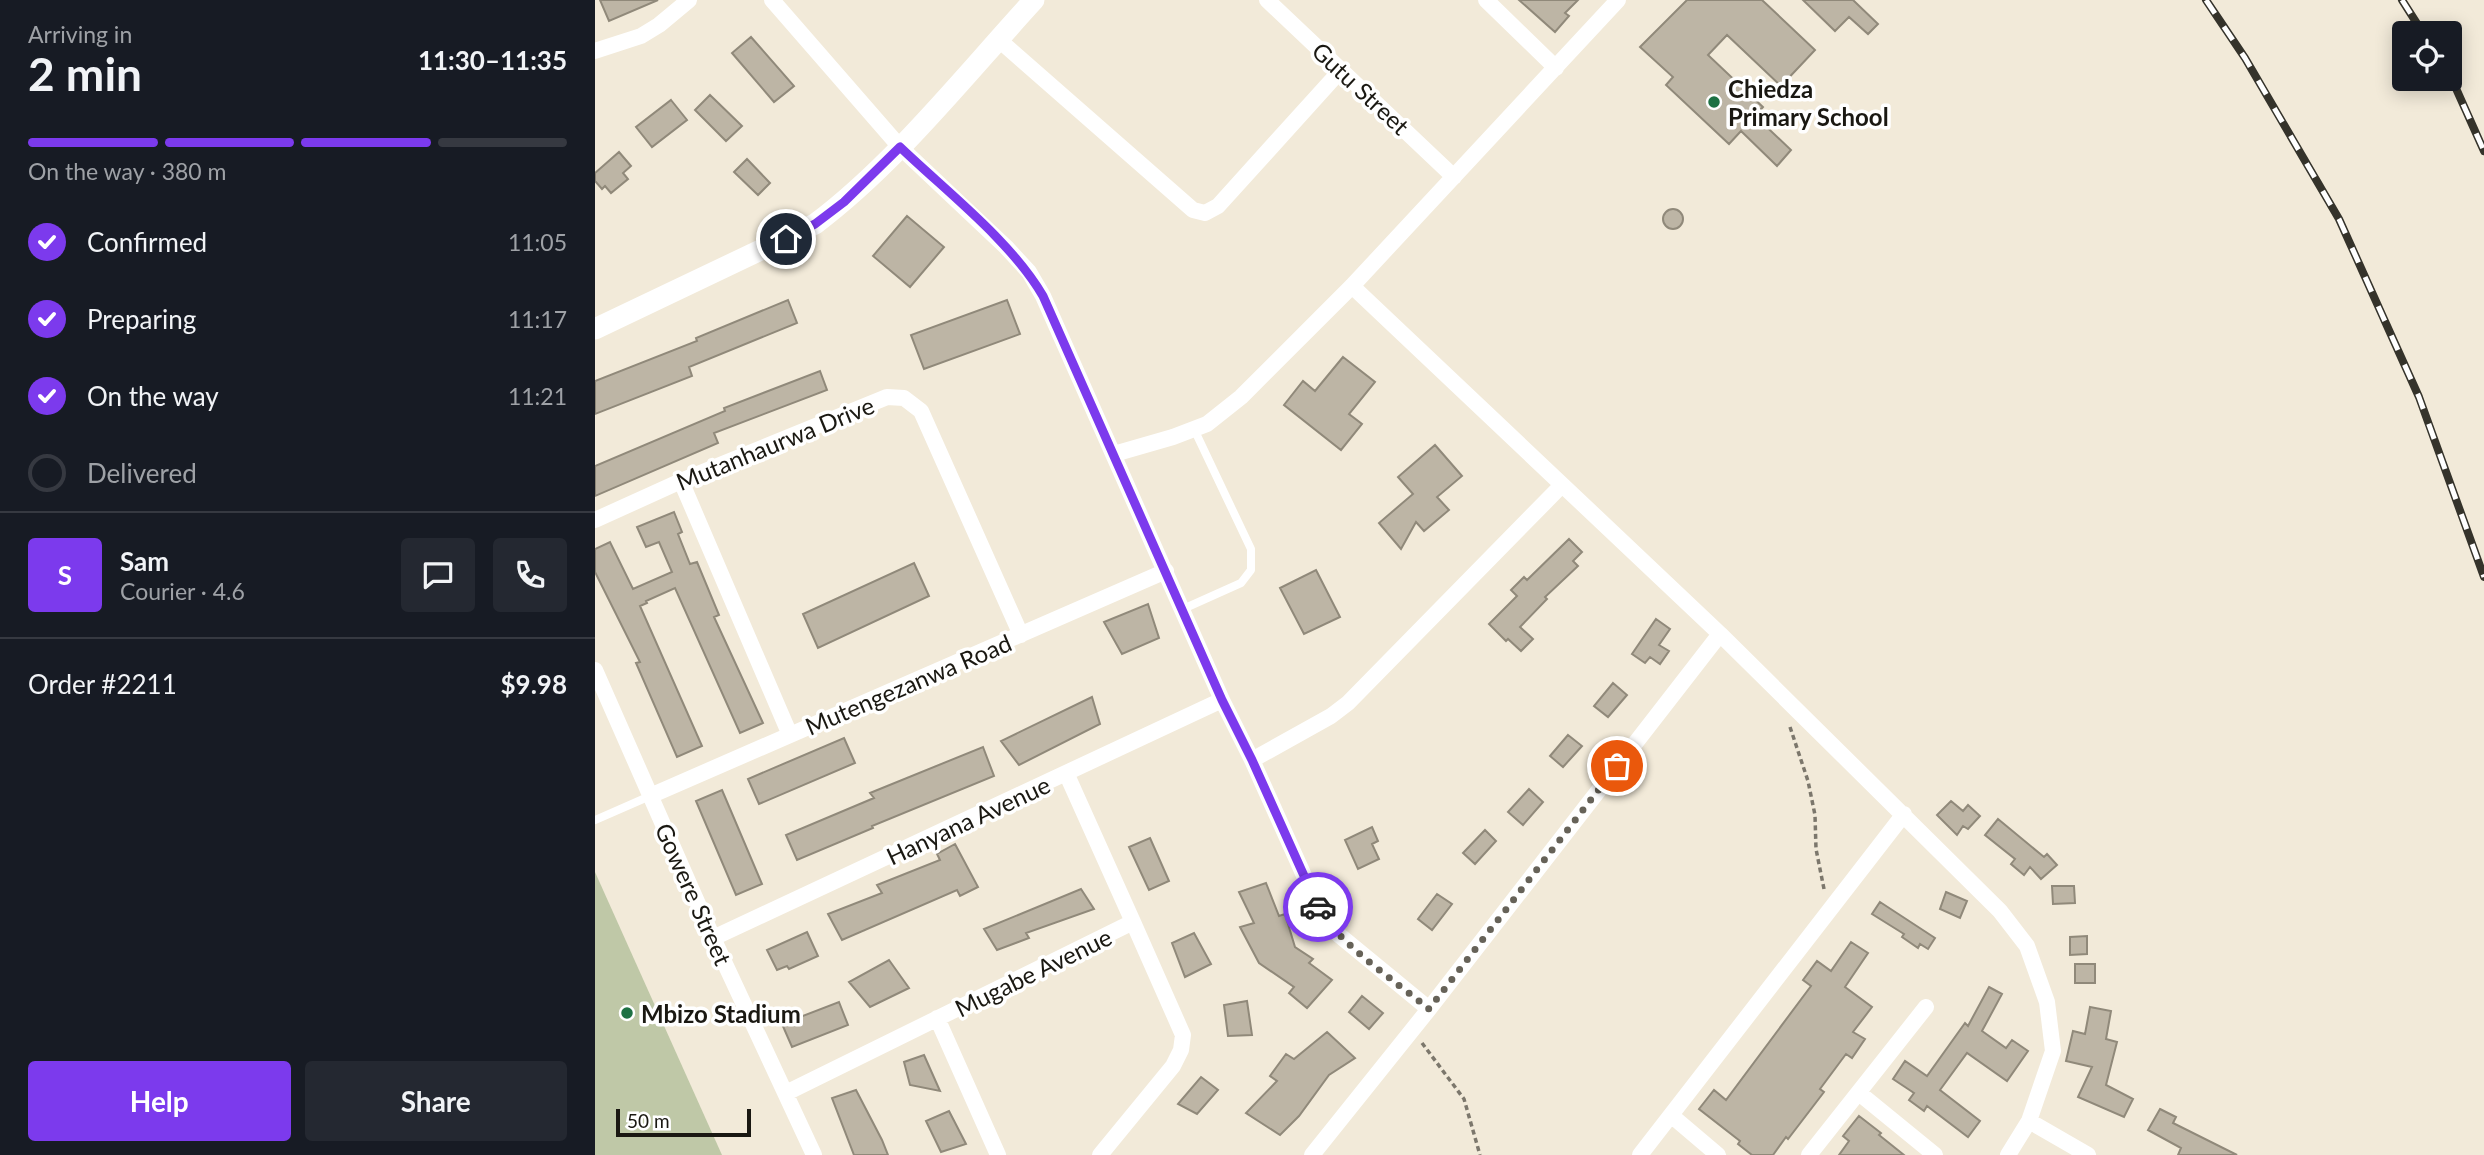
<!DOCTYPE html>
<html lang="en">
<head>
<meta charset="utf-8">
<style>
  :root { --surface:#171b24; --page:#242831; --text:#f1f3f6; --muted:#9ea1a6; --line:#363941; --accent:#7c3aed }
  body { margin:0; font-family:Lato,sans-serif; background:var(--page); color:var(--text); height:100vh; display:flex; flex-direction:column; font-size:26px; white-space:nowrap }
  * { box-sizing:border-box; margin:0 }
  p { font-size:23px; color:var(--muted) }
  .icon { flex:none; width:38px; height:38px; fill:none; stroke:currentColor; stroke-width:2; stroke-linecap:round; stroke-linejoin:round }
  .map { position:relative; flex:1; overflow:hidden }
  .sheet { display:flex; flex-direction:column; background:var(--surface); width:595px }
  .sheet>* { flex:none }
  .tools { position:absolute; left:1797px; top:21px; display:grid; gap:14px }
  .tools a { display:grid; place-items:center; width:70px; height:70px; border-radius:7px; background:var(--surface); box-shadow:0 4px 18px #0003; font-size:35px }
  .scale { position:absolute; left:21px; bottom:18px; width:135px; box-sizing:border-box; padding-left:7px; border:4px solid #1a1812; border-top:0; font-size:19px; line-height:24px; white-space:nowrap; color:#1a1812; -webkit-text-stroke:5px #fff; paint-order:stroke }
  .pin { position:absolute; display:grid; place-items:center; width:60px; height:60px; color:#fff; margin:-30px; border:4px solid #fff; border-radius:50%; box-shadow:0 2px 7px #0007 }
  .courier { position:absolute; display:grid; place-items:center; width:70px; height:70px; margin:-35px; border:5px solid #7c3aed; border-radius:50%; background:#fff; color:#222; box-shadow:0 2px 9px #0007 }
  .headline em { font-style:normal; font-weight:700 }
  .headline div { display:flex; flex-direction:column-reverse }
  .headline { display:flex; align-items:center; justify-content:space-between; height:119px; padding:0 28px }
  h1 { font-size:46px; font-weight:700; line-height:52px }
  .bar { display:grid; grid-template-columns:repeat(4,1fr); gap:10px 7px; align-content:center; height:84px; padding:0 28px }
  .bar i { height:9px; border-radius:5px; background:var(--line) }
  .bar .on { background:var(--accent) }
  .bar p { grid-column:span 4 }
  .line { display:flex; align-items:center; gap:18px; padding:0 28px; border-top:2px solid var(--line) }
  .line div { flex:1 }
  .round { display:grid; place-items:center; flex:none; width:74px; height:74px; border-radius:7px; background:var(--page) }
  ol { padding:0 28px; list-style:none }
  li { display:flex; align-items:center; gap:21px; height:77px }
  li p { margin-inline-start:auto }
  li .icon { padding:7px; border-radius:50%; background:var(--accent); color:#fff; stroke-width:4 }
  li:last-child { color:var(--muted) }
  li i { width:38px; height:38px; border:4px solid var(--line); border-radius:50% }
  .primary-button { display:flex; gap:14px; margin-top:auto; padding:14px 28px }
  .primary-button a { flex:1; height:80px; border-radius:7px; background:var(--accent); color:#fff; font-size:28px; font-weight:700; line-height:80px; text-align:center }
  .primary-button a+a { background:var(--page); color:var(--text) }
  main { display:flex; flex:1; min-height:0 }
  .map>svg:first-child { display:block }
  .green { fill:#bfc8a7 }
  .building { fill:#bdb5a5; stroke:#90897a; stroke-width:2 }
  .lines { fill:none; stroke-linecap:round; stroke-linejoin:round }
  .path { stroke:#7c776c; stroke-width:3.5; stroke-dasharray:5 3.5; stroke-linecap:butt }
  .lane { stroke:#fff; stroke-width:8 }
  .street { stroke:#fff; stroke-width:16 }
  .secondary { stroke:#fff; stroke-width:21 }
  .rail-casing { stroke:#35332b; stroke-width:8 }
  .rail { stroke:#fff; stroke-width:5; stroke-dasharray:16; stroke-linecap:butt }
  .done { stroke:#666258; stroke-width:7; stroke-dasharray:0 12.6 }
  .route { stroke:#7c3aed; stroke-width:9 }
  .poi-dot { fill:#1d7143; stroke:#fff; stroke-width:2.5 }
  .labels { text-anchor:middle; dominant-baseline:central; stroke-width:7; stroke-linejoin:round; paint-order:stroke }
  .street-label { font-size:24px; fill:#1a1812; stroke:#fff }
  .poi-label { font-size:24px; font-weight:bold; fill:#1a1812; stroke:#fff; text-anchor:start }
</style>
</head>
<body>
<main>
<section class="sheet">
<div class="headline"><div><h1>2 min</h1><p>Arriving in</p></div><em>11:30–11:35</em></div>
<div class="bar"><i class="on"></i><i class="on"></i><i class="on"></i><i></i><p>On the way · 380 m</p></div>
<ol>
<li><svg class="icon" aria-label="check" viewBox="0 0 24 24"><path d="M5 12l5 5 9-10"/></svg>Confirmed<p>11:05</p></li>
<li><svg class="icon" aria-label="check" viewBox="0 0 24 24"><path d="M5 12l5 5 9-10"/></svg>Preparing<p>11:17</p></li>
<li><svg class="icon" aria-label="check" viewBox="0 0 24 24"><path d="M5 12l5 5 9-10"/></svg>On the way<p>11:21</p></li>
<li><i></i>Delivered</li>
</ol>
<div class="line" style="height:126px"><b class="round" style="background:var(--accent);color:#fff">S</b><div><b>Sam</b><p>Courier · 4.6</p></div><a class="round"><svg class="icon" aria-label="chat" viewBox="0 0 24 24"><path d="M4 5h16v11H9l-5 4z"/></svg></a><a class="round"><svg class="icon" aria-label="phone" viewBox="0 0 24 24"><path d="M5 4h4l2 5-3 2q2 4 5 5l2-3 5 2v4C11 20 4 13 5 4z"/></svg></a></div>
<div class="line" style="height:91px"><div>Order #2211</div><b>$9.98</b></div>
<div class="primary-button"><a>Help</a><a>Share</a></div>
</section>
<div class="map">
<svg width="1889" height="1155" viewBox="0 0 1889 1155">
  <rect width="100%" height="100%" fill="#f2ead9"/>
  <!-- green -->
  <path class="green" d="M0,872L127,1155H0Z"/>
  <!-- building -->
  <path class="building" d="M5,0H63L14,21Z
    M924,0H983L970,13L974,16L960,32Z
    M1092,0H1167L1220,50L1186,86L1132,35L1113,55L1168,107L1160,116L1196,150L1182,166L1146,131L1134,144L1071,85L1078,77L1045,47Z
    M1208,0H1258L1283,24L1273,34L1254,17L1240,31Z
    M156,37L199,86L179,102L137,53Z
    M115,95L147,126L131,141L100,110Z
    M76,100L92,120L57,147L41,127Z
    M24,152L36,166L28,173L33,179L16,193L10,186L7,189L0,181V173Z
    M152,159L175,183L163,195L139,172Z
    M1068 219a10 10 0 1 1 20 0a10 10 0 1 1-20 0Z
    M312,216L349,247L315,287L278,256Z
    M193,300L202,323L94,367L97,376L0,414V381L102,341L101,338Z
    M412,300L425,334L329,369L316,335Z
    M748,357L780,382L754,414L767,424L746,450L689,405L708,381L720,391Z
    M225,371L232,390L119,433L123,443L0,496V466L130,411L129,408Z
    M840,445L867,476L842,497L854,510L829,531L821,522L806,549L784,523L818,494L803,477Z
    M79,512L87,532L83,534L95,564L102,562L124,615L119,617L168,723L145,733L80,588L51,601L52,603L45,606L107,746L82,757L41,663L45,662L0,572V549L15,542L38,589L77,572L64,542L51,547L42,527Z
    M974,539L987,552L978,561L983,566L950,597L952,599L925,627L938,639L926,651L913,639L911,641L894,624L922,596L916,590L929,577L932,580Z
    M319,563L334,596L223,648L208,614Z
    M721,570L745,617L709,634L685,588Z
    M553,604L564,638L527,654L509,622Z
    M1061,619L1075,629L1064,645L1074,651L1065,664L1055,657L1050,663L1037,654Z
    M1018,683L1032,695L1013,717L999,706Z
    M497,697L505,724L424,765L406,741Z
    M973,735L987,746L968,767L955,756Z
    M249,738L260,763L164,804L153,779Z
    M388,747L399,776L277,826L278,828L202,860L191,835L279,798L275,793Z
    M934,789L948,802L928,825L913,812Z
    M127,790L167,884L141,895L101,801Z
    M1356,801L1368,811L1373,805L1385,816L1373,829L1368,826L1362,835L1342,815Z
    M1403,819L1449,857L1452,854L1462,865L1446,879L1435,867L1429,875L1416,864L1420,859L1390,835Z
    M777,827L783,841L777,844L784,859L763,869L750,840Z
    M890,830L901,841L880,864L868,853Z
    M555,838L574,881L554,890L534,847Z
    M360,844L383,887L365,896L362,890L247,940L233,914L287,893L282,885L345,860L342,854Z
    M671,883L684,916L690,914L700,947L718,959L714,963L737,980L712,1008L694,993L699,987L664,963L645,927L659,923L644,892Z
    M1457,886H1479L1480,903L1458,904Z
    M486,889L499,909L431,933L434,938L402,950L389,929Z
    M1351,892L1372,901L1365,918L1345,909Z
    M842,894L857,904L837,930L823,919Z
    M1285,902L1340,938L1333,949L1325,944L1323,948L1307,937L1309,934L1277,914Z
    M212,932L223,956L194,969L192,966L182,970L172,950Z
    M599,933L616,964L590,977L577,943Z
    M1492,936V954L1475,955V937Z
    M1256,942L1273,953L1250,987L1277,1007L1258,1032L1270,1039L1257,1058L1251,1054L1225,1089L1229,1092L1193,1139L1191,1137L1178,1155H1157L1143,1144L1145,1141L1104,1109L1119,1090L1131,1100L1216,986L1208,980L1222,961L1236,971Z
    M294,960L314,988L275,1007L254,982Z
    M1480,964H1500V983H1480Z
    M1394,987L1407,994L1387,1031L1411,1048L1417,1040L1433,1051L1412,1081L1372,1053L1345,1090L1385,1121L1373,1137L1332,1106L1329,1111L1314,1100L1319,1093L1298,1079L1310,1061L1332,1076L1370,1023L1373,1026Z
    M767,996L788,1013L774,1029L754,1012Z
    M652,1001L657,1035L633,1036L629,1005Z
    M244,1002L253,1025L197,1047L187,1024Z
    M1495,1007L1516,1011L1511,1039L1522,1042L1511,1085L1538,1099L1529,1117L1483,1097L1497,1067L1471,1061L1478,1031L1490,1034Z
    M732,1032L760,1058L734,1075L704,1116L685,1135L651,1113L682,1081L675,1076L691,1054L699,1059Z
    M329,1055L345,1091L315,1085L309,1062Z
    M606,1077L623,1090L602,1114L583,1104Z
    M261,1090L287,1140L293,1155H259L237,1098Z
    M1565,1109L1581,1117L1578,1123L1642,1155H1583L1586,1148L1553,1130Z
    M354,1111L371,1144L346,1152L331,1121Z
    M1264,1116L1286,1133L1284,1135L1309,1155H1244L1254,1141L1248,1136Z"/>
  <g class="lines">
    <!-- path -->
    <path class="path" d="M1195,727L1213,781L1220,815L1221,849L1229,889
      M827,1043L869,1099L885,1155"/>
    <!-- lane -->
    <path class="lane" d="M588,609L646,583L656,570V549L599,429
      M0,820L55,796"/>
    <!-- street -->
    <path class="street" d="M177,0L305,147L411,247L434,272L448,296L627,700L657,760L729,920L744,935L834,1009
      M672,0L859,177
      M891,0L961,68
      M403,39L598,210L610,213L623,206L746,70
      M0,51L46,36L64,25L94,0
      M757,286L1125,634L1405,911L1432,946L1452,1002L1458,1051L1434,1121L1413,1155
      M519,454L578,437L612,424L646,397L757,286L1023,0
      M86,481L195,735
      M0,520L86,481L292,397L309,398L326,411L426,635
      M0,670L118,938L219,1155
      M657,760L736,716L753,703L966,486
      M55,796L571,571
      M118,938L627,700
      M342,1018L403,1155
      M191,1093L538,922L472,775
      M1264,1093L1340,1155
      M1077,1116L1123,1155
      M1434,1121L1493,1155
      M505,1155L578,1066L586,1050L588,1035L538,922
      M717,1155L834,1009L1125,634
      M1045,1155L1309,814
      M1214,1155L1331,1007"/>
    <!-- secondary -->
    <path class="secondary" d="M0,329L220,224C300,164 371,74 439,0"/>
    <!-- rail casing -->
    <g class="rail-casing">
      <path id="rail" d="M1611,0L1650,58L1744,219L1824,397L1889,577
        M1807,0L1828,33
        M1855,75L1889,151"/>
    </g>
    <!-- rail -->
    <use href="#rail" class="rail"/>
  </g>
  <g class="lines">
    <!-- done -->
    <path class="done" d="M723,907C740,941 803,983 834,1009L1022,766"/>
    <!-- route -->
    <path class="route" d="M191,239L220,224L249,202L305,147C352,192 415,240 448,296L627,700L657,760L723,907"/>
  </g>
  <!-- markers -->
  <g class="poi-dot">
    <circle cx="1119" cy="102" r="7"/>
    <circle cx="32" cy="1013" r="7"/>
  </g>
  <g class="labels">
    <!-- street labels -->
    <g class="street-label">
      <text transform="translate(766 88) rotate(43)">Gutu Street</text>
      <text transform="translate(180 443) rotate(-22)">Mutanhaurwa Drive</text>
      <text transform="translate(313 684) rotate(-23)">Mutengezanwa Road</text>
      <text transform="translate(373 820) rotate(-25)">Hanyana Avenue</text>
      <text transform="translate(99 894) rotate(66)">Gowere Street</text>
      <text transform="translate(438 972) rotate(-26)">Mugabe Avenue</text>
    </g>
    <!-- poi labels -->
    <g class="poi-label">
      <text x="1133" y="88">Chiedza<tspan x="1133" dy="28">Primary School</tspan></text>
      <text x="46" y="1013">Mbizo Stadium</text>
    </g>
  </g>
</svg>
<div class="tools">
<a><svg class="icon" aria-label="locate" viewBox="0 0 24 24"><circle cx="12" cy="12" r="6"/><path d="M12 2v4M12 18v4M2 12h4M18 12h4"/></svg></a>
</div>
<div class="scale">50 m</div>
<div class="pin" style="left:1022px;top:766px;background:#ea580c"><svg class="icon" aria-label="bag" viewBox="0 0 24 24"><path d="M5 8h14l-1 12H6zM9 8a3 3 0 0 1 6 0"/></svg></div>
<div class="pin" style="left:191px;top:239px;background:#1f2937"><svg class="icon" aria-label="home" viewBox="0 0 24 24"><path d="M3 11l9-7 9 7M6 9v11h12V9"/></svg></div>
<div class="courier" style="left:723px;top:907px"><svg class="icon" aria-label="car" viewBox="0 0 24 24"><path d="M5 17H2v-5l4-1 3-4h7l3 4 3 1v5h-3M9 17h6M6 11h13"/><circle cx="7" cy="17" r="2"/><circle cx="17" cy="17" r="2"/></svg></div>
</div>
</main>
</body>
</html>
